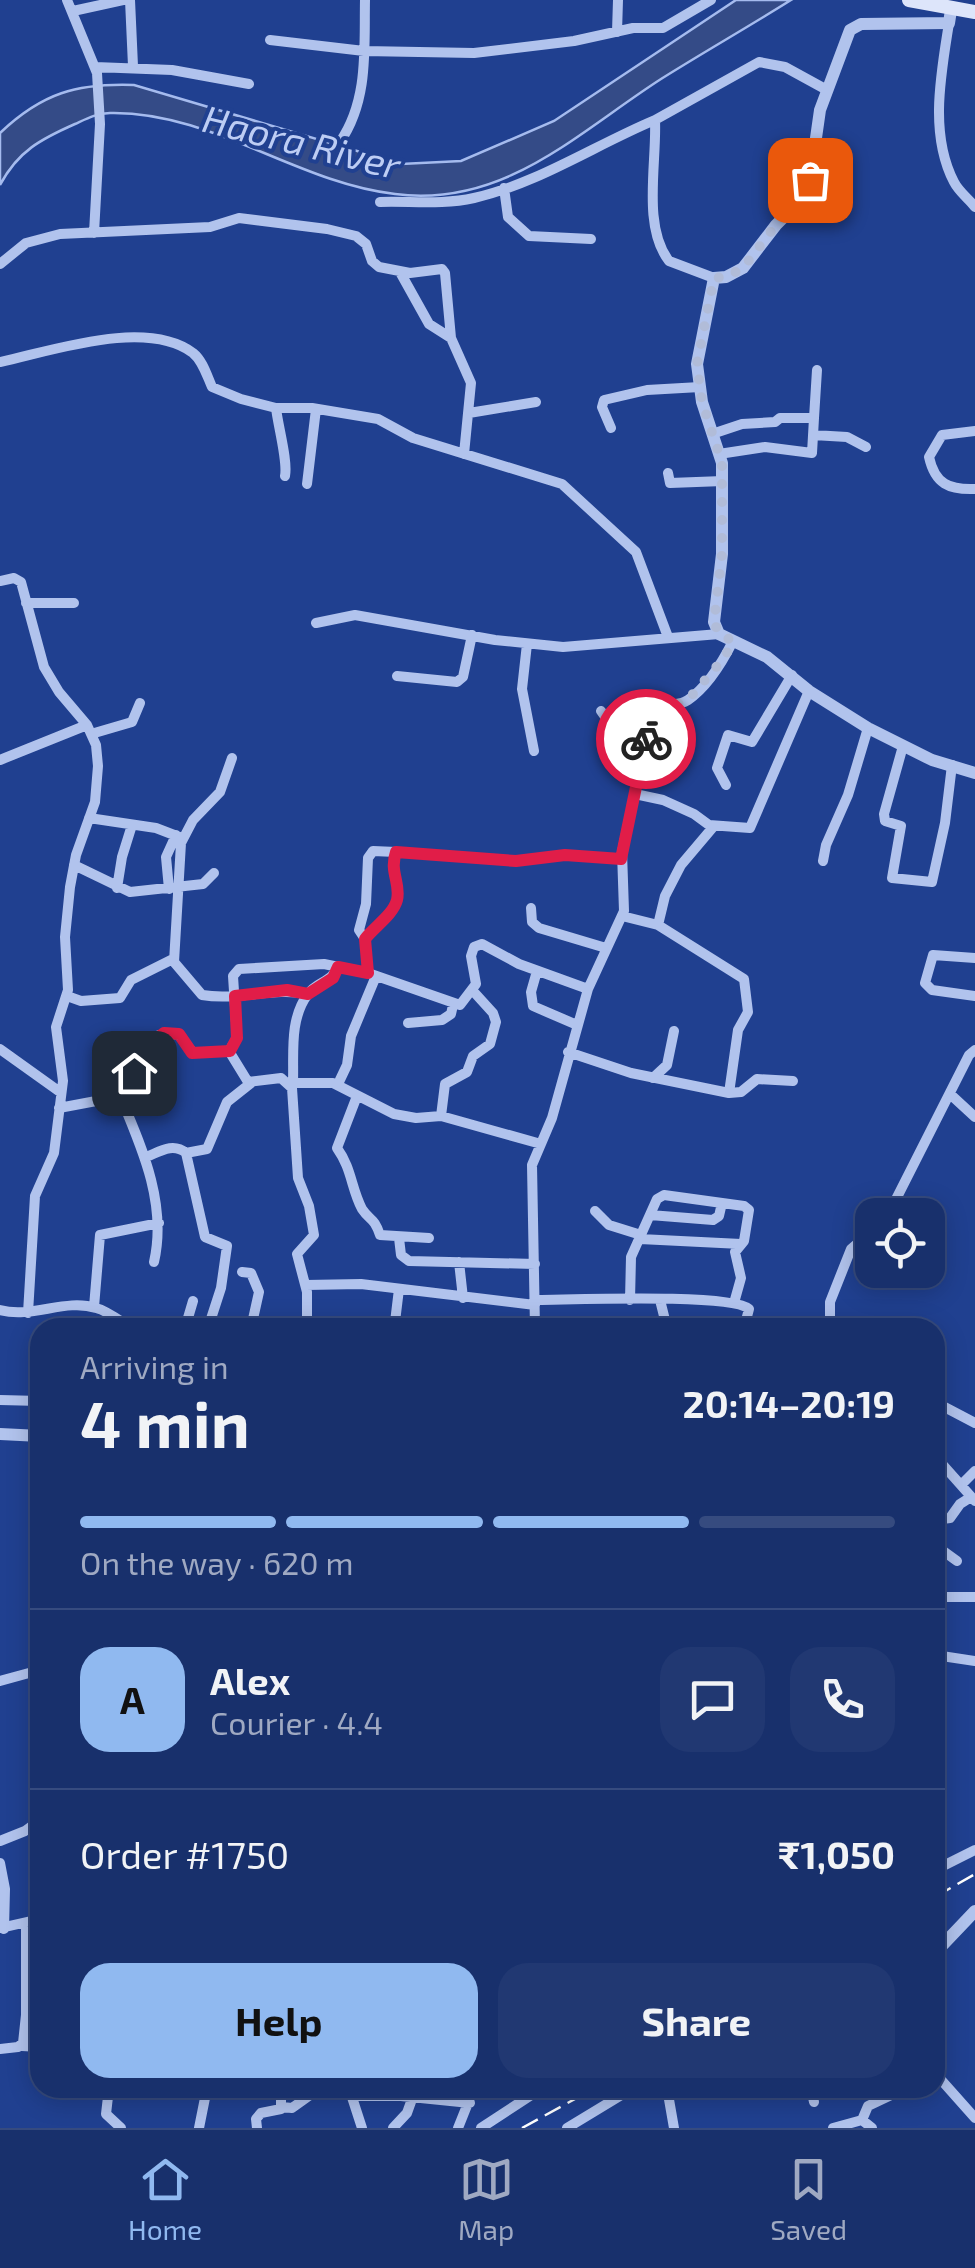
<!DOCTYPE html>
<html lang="en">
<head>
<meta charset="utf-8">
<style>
  :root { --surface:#18306c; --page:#213872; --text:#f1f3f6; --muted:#9fa9c2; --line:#364b7f; --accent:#90b9f0 }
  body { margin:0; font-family:"Exo 2",sans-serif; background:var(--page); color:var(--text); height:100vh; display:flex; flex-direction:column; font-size:38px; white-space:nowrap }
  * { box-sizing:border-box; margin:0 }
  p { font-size:32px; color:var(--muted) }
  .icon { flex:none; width:55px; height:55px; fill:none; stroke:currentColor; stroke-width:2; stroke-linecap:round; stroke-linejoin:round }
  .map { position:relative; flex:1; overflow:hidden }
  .sheet { position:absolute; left:30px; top:1318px; width:915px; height:780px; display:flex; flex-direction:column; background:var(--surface); border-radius:30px; box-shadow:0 5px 25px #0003,0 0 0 2px var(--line) }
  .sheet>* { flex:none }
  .fabs { position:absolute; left:855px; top:1198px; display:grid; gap:20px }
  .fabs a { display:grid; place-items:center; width:90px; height:90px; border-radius:20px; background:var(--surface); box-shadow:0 5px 25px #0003,0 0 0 2px var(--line); font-size:50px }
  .pin { position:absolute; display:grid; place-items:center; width:85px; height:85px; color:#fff; margin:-42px; border-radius:20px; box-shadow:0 5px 15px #0006 }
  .courier { position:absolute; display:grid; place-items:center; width:100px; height:100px; margin:-50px; border:8px solid #e11d48; border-radius:50%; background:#fff; color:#222; box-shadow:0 2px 12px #0007 }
  .overview em { font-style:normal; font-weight:700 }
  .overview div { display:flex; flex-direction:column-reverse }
  .overview { display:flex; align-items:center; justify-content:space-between; height:170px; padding:0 50px }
  h1 { font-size:65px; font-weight:700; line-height:75px }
  .bar { display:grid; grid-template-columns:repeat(4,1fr); gap:15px 10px; align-content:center; height:120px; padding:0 50px }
  .bar i { height:12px; border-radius:8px; background:var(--line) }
  .bar .active { background:var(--accent) }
  .bar p { grid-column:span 4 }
  .line { display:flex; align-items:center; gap:25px; padding:0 50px; border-top:2px solid var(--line) }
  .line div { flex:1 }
  .round { display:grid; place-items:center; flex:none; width:105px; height:105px; border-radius:30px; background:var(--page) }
  .action { display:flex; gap:20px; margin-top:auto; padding:20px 50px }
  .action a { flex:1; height:115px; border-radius:30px; background:var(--accent); color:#111; font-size:40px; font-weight:700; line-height:115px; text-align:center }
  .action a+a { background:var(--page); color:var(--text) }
  .tabs { display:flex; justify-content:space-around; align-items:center; height:140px; border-top:2px solid var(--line); background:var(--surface); font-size:28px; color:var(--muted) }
  .tabs a { display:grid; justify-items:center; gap:5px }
  .tabs .active { color:var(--accent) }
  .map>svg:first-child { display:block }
  .water { fill:#344b87; stroke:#a5bbee; stroke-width:2.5 }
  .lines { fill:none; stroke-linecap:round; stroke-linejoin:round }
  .minor { stroke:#b1c3ed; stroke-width:10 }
  .tertiary { stroke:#b1c3ed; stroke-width:12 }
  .secondary { stroke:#dde5fa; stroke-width:14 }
  .rail { stroke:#fff; stroke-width:2.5; stroke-dasharray:18 8; stroke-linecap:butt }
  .done { stroke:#b1bcd8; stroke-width:10; stroke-dasharray:0 18 }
  .route { stroke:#e11d48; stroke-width:12 }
  .labels { text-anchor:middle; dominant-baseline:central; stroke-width:8; stroke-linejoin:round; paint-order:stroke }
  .water-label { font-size:38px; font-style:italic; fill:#bdcdf4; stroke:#204090 }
</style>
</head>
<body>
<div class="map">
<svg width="975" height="2128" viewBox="0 0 975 2128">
  <rect width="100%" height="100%" fill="#204090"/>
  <!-- water -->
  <path class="water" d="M736,0H791C748,27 704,52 661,79C577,133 504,208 395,194C297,183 211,111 110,113C97,113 86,119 75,124C41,139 18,151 0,185V133C42,93 77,83 134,85L401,164L461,161L554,121Z"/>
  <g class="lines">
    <!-- minor -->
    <path class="minor" d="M67,0L97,73L100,124L94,233
      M130,0L133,66
      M73,11L123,0
      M949,23C941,74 929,134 954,182C959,192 969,199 975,207
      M617,32L618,0
      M270,40L364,51L474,53L574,41L633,28H663L711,0
      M95,67L172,70L249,84
      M340,142C369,100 364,48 365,0
      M504,188L508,217L529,236L591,239
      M380,202C411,201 443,205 474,198C539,183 595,145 655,120
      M0,264L26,243L60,234L210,227L239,218L327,229L356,236L366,244L372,261L379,267L410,273L442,269L445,273L451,338L471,383L464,454
      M400,272L429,324L451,338
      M714,278L669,261C642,226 657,163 655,120L759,62L785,67L827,90
      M0,362C52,351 146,318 193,353C203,361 207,376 212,387L241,399L276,408H312L378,419L413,438L562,484L636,552L668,637
      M276,408C278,426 288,461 285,476
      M469,413L536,402
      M611,428L602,407L604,400L647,390L700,387
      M975,431L942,435L929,457C935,484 949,490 975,489
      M712,434L742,424L775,422L780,418H814L817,370
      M813,435L847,437L866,447
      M719,454L765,447L812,453L814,418
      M668,473L670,483L723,481
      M307,484L316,409
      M0,581L14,578L21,582L44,667L59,692L87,725L96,745L98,766L95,802L76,855L70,887L65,937L68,990L56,1027L63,1081L54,1153L35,1196L28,1313
      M26,603H74
      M316,623L355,615L495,640L563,647L719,634
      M527,644L522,689L534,751
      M397,676L457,682L463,677L472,635
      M601,711L608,721L649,727
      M91,734L132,722L140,703
      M903,746L884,814L885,821L901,826L892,878L932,882L945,823L952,765
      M232,758L220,792L193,820L181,843L174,962L202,995C238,1001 273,987 308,994
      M0,760L87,725
      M726,785L717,768L728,735L752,742L792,675
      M635,794L663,800L694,814L709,825L750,828L809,691
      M89,818L156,828L182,838
      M823,861L826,845L848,795L868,728
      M74,865L130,892L203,884L214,873
      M117,888L122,857L132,825
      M169,889L166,857L176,835
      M531,908L532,922L539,928L606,948
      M622,916L658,925L744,979L748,1012L738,1030L729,1093
      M658,925L665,896L681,865L714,826
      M365,939L359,930L366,904L368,858L373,851L396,852
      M975,958L933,955L925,983L932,990L975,996
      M537,971L531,992L533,1006L577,1025
      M368,973L365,939C374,927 393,915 397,900C401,883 389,872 396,852L516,861L565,855L621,859
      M67,996L81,1001L120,998L131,980L173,959
      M408,1023L442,1020L451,1014L453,1005
      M0,1049L60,1092
      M229,1051L248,1082L281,1078L292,1088L298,1178L309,1206L314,1235L297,1254L307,1292V1328
      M568,1052L631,1073L729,1093L741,1092L757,1079L793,1081
      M653,1078L667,1065L674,1031
      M290,1083H333L394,1114L416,1118L441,1116L541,1144
      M293,1083C294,1054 289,1019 308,994C317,981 331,983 338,967
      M338,1084L347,1065L351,1036L376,976
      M950,1094L975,1117
      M357,1096L337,1148C352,1169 351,1188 362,1209C370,1221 374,1217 380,1235L429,1238
      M121,1098C143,1150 167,1205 154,1262
      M59,1108L128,1095L134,1073L150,1064L152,1042L159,1035L179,1034L192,1053L229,1051L237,1038L233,976L239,969L324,964L368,973L460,1005L476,984L471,956L474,947L482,944L519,964L588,989
      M441,1116L445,1084L467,1072L473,1056L490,1044L496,1022L493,1013L473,991
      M186,1153L207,1149L227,1102L251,1083
      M146,1157C159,1152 173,1142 186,1153L205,1237L227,1246L221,1288L208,1328
      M595,1211L609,1225L641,1235
      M650,1215L713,1220L719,1216L722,1203
      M888,1215L969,1055L975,1050
      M399,1238L401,1255L409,1261L535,1264
      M640,1239L741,1244
      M459,1262L463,1298
      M242,1272L251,1273L259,1292L251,1328
      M306,1285L361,1284L535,1305
      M535,1300C569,1300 731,1293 749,1309L744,1328
      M630,1300L631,1257L657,1199L664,1195L744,1206L749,1210L744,1241L735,1252L741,1278L734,1303
      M660,1300L667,1328
      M94,1307L100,1235L159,1223
      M0,1310C32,1319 65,1298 96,1308C108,1311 120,1321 131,1328
      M185,1328L193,1301
      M398,1328L395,1322L399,1289
      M535,1328L532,1165L552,1118L588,989L624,911L622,852L649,727L656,710C666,706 679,706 688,700C707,687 723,661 733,641
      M682,1328L709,1325
      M830,1328V1302L851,1249L858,1243L872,1241
      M0,1400L40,1401
      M935,1402L975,1423
      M935,1456L975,1501
      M961,1485L975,1471
      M40,1501L37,1538L40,1583
      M935,1520L950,1518L960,1504L971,1497
      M935,1545L957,1561
      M935,1597H975
      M935,1655L975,1661
      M0,1681L40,1670
      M0,1841L25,1831L40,1820
      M0,1863L5,1889L4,1929
      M935,1870L975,1850
      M1,1928L40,1919
      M22,2046L40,2047
      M0,2049L18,2047L23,2043L26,2015V1925
      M935,2073L975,2118
      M109,2088L106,2114L121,2128
      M349,2088L362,2128
      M667,2088L674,2128
      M717,2088H720
      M811,2088L814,2102
      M352,2096H401L470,2103
      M282,2107L292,2108L320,2088
      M862,2120L868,2106L906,2088
      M199,2128L207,2088
      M257,2128L256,2119L261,2113L281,2109V2088
      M393,2128L407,2113L412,2099
      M458,2128L474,2088
      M481,2128L542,2088
      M567,2128L633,2088
      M833,2128L862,2120L872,2128"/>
    <!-- tertiary -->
    <path class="tertiary" d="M951,10L949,23L861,24L850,30L820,110L810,180L804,197L776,225L743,268L726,277L714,278L697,364L702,402L722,463V554L714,622L719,634L767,657L809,691L868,728L932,760L975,773
      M0,1434L40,1436
      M935,1953L975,1911"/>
    <!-- secondary -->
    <path class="secondary" d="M909,0L975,12"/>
    <!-- rail -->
    <path class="rail" d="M935,1897L975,1874
      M522,2128L595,2088"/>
  </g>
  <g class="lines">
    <!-- done -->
    <path class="done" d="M646,739L656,710L687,701L724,658L733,641L719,634L714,622L722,554V463L702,402L697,364L714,278L726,277L743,268L776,225L804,197L810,180"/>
    <!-- route -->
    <path class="route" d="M134,1073L150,1064L152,1042L164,1033L179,1034L192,1053L230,1051L237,1038L235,996L287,990L308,994L333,978L338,967L368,973L365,939C374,927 393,915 397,900C401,883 389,872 396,852L516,861L565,855L621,859L646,739"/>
  </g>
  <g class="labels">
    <!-- water labels -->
    <g class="water-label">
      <text transform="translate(302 141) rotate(14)">Haora River</text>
    </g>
  </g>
</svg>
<div class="fabs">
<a><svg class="icon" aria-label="locate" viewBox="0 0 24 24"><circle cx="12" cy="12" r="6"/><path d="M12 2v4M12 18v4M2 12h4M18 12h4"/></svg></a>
</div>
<div class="pin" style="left:810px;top:180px;background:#ea580c"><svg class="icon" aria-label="bag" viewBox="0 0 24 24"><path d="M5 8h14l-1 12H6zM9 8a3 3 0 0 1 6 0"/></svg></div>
<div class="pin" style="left:134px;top:1073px;background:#1f2937"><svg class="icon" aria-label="home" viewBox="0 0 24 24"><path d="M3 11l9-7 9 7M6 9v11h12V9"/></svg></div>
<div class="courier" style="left:646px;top:739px"><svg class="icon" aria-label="bike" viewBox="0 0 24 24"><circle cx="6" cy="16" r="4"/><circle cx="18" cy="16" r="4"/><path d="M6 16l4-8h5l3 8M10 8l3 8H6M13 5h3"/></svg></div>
<section class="sheet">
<div class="overview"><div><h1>4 min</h1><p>Arriving in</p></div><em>20:14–20:19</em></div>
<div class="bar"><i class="active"></i><i class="active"></i><i class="active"></i><i></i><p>On the way · 620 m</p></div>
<div class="line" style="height:180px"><b class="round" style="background:var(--accent);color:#111">A</b><div><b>Alex</b><p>Courier · 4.4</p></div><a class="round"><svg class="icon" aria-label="chat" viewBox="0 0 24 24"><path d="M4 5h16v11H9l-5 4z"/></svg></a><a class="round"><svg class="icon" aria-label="phone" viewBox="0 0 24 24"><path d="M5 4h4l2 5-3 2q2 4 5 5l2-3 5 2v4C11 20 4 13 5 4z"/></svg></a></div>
<div class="line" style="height:130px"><div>Order #1750</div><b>₹1,050</b></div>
<div class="action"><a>Help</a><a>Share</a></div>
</section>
</div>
<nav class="tabs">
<a class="active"><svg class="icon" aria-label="home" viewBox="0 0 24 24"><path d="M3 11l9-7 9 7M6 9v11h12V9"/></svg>Home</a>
<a><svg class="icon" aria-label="map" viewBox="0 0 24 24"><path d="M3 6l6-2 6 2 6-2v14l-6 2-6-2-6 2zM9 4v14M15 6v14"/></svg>Map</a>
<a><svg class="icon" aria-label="saved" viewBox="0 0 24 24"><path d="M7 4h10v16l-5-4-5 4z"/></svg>Saved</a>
</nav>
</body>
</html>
